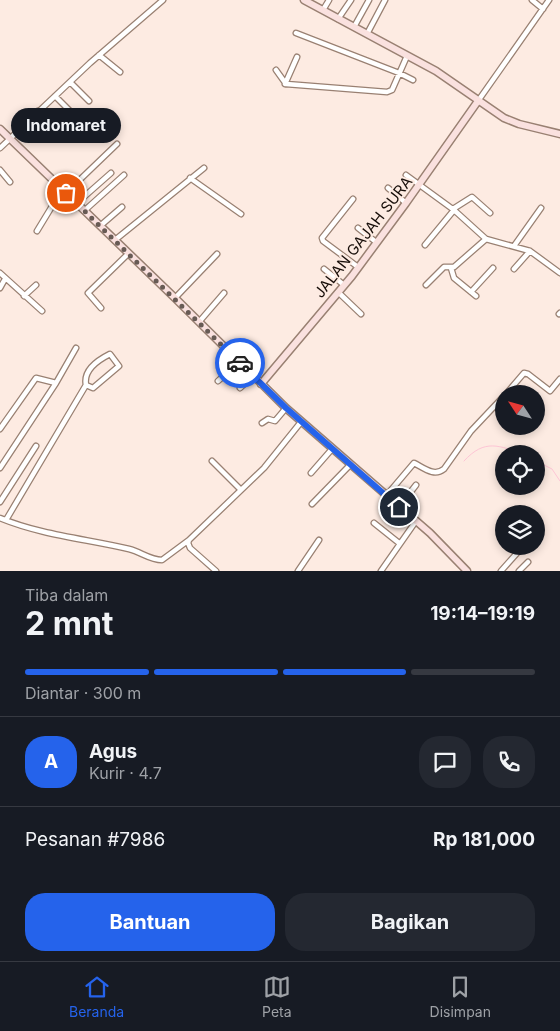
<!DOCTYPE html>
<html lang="id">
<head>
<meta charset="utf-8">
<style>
  :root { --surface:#171b24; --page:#242831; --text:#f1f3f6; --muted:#9ea1a6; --line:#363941; --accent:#2563eb }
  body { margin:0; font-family:Inter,sans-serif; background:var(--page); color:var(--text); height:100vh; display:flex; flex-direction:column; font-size:19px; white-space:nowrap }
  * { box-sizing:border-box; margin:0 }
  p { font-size:16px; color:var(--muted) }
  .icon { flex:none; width:28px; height:28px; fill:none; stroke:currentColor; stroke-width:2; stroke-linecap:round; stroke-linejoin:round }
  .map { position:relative; height:571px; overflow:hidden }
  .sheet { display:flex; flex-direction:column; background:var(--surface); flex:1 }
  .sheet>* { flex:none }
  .needle { width:32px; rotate:306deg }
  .tools { position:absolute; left:495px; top:385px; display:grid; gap:10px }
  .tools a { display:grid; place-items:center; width:50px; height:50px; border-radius:50%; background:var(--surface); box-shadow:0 2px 8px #0003; font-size:25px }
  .pin { position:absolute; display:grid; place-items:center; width:42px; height:42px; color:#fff; margin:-21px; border:2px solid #fff; border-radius:50%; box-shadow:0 1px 5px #0007 }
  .courier { position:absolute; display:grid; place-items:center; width:50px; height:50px; margin:-25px; border:4px solid #2563eb; border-radius:50%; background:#fff; color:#222; box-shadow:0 1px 6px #0007 }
  .bubble { position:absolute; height:35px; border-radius:18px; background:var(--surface); box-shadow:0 2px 8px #0003; font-size:16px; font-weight:700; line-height:35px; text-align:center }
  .headline em { font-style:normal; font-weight:700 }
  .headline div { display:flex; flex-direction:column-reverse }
  .headline { display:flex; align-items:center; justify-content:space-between; height:85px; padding:0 25px }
  h1 { font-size:32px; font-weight:700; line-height:38px }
  .bar { display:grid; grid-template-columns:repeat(4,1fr); gap:8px 5px; align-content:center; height:60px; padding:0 25px }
  .bar i { height:6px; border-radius:4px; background:var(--line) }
  .bar .selected { background:var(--accent) }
  .bar p { grid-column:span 4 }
  .line { display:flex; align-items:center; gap:12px; padding:0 25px; border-top:1px solid var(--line) }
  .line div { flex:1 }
  .round { display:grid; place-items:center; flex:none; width:52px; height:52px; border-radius:20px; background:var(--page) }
  .cta { display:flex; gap:10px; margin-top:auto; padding:10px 25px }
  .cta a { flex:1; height:58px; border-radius:20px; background:var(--accent); color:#fff; font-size:20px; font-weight:700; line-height:58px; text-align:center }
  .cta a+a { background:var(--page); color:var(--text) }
  .dock { display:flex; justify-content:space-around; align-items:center; height:70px; border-top:1px solid var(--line); background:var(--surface); font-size:14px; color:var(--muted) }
  .dock a { display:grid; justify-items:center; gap:2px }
  .dock .selected { color:var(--accent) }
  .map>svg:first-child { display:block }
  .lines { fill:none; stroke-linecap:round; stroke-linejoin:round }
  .stream { stroke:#fdc5d5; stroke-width:1 }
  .street-casing { stroke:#998072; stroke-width:7 }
  .secondary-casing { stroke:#998072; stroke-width:9 }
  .street { stroke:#fff; stroke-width:4.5 }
  .secondary { stroke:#fae1df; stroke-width:6 }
  .done { stroke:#685b55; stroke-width:5; stroke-dasharray:0 9 }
  .route { stroke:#2563eb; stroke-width:6 }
  .labels { text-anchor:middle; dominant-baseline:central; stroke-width:4; stroke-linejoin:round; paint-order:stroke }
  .street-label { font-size:15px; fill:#170e09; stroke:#fdebe2 }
</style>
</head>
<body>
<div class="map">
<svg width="560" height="571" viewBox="0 0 560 571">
  <rect width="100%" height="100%" fill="#fdebe2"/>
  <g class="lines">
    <!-- stream -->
    <path class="stream" d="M464,461C485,438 499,446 524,454
      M536,461L552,469L560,481"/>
    <!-- street casing -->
    <g class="street-casing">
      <path id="street" d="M532,0L543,9
        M323,10L329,0
        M338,19L351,0
        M354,27L369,0
        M296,33L399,73L413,80
        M367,34L385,0
        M99,55L120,72
        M276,70L286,84L387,92L392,90L407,56
        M70,82L89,101
        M285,84L297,57
        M55,96L73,114
        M478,101L549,0
        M38,111L57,129
        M0,148L90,63L163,0
        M0,170L10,182
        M406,175L454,210L486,239L530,251L560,273
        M190,178L241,214
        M388,188L406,203
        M66,193L117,144
        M353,199L322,238L323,241L358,267
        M77,203L111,173
        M453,209L472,197L490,213
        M84,211L124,175
        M100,226L122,207
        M358,228L376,242
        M37,231L54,203
        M115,240L204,168
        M425,245L454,210
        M514,246L541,208
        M451,268L454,278L476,296
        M324,269L344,285
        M514,269L530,251
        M0,273L42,311
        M426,285L444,267H454L486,239
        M0,288L5,279
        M338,292L361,314
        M471,292L493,268
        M24,296L36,285
        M175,298L217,254
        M101,308L88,293L129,253
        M559,314L560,313
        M199,322L224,293
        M218,381L239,362
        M240,388L253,376
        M506,394L524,373L528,374L550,391L560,379
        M262,423L268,419L275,421L286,408
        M0,429L36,378L56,383
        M212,461L241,490
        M0,468L56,383L76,348
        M311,473L332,449
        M386,496L414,463C424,468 434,477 444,469L471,431L504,396
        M0,502L36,446
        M312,504L350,465
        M399,507L416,485
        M0,518C41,535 87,539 129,549C141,552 150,560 162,560L189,540
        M6,520L86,385C83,370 98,360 110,354L119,366L93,388L86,385
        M374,523L399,543
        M216,571L190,548L188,543L189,540L264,468L301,422
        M298,571L319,540
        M381,571L416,521
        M501,571L518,552
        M519,571L528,562"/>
    </g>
    <!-- secondary casing -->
    <g class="secondary-casing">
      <path id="secondary" d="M304,0L436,71L504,118L519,124L560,134
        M0,129L175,298L286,408L430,533L467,571
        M261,384L352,276L406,203L478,101"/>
    </g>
    <!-- street -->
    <use href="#street" class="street"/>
    <!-- secondary -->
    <use href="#secondary" class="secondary"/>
  </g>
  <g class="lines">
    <!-- done -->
    <path class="done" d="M66,193L240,363"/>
    <!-- route -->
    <path class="route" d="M240,363L286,408L399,507"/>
  </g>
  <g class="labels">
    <!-- street labels -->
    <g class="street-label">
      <text transform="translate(363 237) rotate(-52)">JALAN GAJAH SURA</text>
    </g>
  </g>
</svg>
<div class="tools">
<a><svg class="needle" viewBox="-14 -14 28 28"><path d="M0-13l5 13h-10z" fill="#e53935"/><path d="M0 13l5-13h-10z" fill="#9ea1a6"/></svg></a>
<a><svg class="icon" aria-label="locate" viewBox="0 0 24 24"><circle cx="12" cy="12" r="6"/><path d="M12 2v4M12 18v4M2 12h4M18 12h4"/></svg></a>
<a><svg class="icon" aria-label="layers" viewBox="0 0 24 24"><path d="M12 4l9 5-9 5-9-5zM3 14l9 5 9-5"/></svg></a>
</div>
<div class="pin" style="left:66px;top:193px;background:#ea580c"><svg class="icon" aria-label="bag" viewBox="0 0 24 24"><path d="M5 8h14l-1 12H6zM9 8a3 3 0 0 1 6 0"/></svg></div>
<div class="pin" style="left:399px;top:507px;background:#1f2937"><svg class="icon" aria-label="home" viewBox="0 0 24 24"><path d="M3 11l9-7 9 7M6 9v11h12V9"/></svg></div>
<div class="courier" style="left:240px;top:363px"><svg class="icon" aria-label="car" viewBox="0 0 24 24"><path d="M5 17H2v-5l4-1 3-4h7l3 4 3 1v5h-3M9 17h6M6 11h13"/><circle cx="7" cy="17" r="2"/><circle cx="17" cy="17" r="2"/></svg></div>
<div class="bubble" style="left:11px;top:108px;width:110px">Indomaret</div>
</div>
<section class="sheet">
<div class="headline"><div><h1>2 mnt</h1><p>Tiba dalam</p></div><em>19:14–19:19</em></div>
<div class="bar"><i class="selected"></i><i class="selected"></i><i class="selected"></i><i></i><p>Diantar · 300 m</p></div>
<div class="line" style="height:90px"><b class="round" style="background:var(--accent);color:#fff">A</b><div><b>Agus</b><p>Kurir · 4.7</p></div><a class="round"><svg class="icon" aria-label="chat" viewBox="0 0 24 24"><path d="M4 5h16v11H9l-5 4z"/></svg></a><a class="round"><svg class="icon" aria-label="phone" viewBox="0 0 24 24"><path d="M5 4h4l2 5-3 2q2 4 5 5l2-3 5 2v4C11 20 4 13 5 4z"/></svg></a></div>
<div class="line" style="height:65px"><div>Pesanan #7986</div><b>Rp 181,000</b></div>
<div class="cta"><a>Bantuan</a><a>Bagikan</a></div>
</section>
<nav class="dock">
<a class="selected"><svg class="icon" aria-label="home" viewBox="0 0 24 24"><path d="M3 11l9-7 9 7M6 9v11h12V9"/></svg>Beranda</a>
<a><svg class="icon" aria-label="map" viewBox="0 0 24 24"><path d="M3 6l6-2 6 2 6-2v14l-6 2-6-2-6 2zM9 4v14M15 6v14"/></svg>Peta</a>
<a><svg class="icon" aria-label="saved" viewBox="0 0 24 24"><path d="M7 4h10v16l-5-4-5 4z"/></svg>Disimpan</a>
</nav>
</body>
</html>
